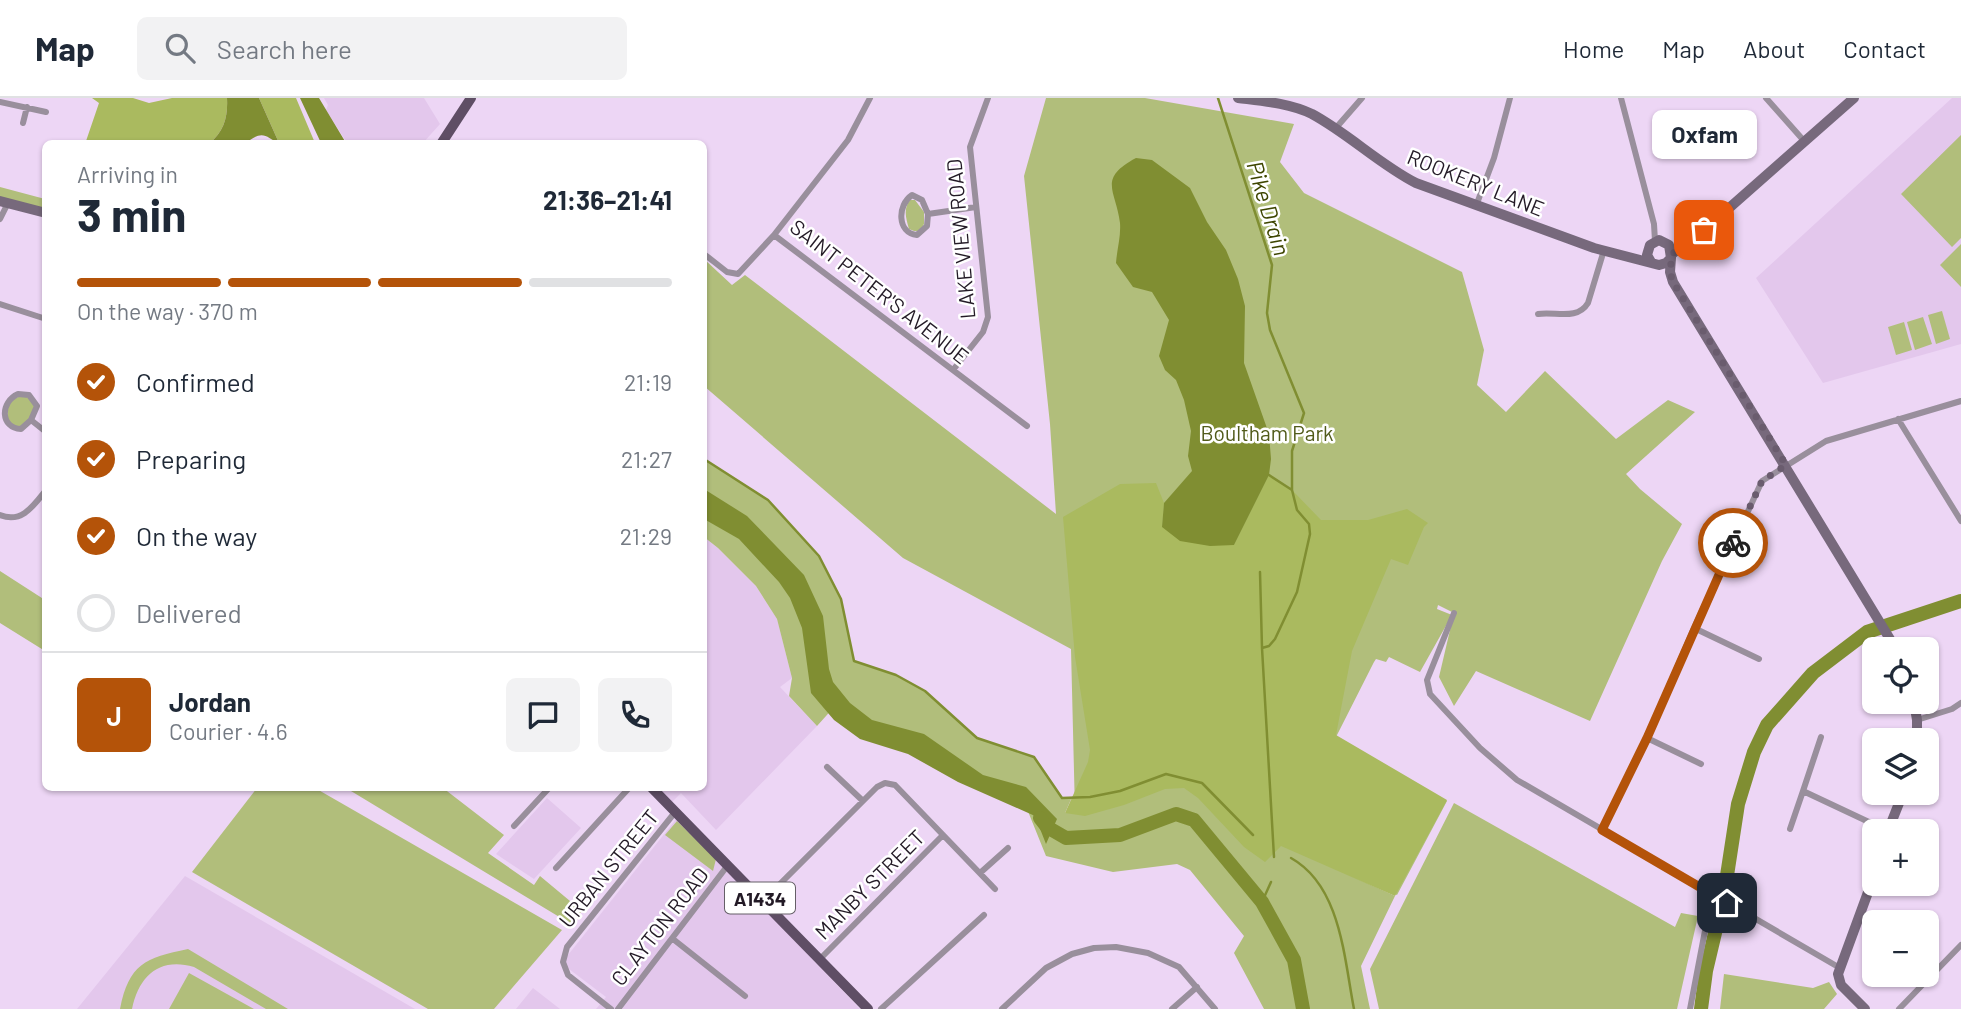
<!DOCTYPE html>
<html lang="en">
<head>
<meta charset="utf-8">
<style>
  :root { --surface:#fff; --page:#f2f2f3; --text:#1f2937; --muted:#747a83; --line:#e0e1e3; --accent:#b45309 }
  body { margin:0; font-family:Barlow,sans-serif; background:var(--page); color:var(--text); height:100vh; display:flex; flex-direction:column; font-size:26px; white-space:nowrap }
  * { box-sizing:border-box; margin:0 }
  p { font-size:23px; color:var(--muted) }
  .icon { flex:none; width:38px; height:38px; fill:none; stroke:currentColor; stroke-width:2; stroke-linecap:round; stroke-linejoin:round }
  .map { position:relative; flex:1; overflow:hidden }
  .drawer { position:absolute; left:42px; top:42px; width:665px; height:651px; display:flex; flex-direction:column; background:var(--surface); border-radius:10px; box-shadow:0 2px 5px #0004 }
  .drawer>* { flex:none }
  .tools { position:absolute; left:1862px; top:539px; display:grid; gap:14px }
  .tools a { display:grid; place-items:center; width:77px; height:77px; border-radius:10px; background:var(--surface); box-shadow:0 2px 5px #0004; font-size:35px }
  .pin { position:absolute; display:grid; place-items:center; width:60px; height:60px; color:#fff; margin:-30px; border-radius:14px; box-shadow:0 4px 10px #0006 }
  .courier { position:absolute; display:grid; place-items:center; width:70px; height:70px; margin:-35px; border:5px solid #b45309; border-radius:50%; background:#fff; color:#222; box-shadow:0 2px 9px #0007 }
  .bubble { position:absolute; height:49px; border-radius:10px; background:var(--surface); box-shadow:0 2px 5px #0004; font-size:23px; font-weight:700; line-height:49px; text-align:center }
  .headline em { font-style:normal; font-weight:700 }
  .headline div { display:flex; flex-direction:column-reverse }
  .headline { display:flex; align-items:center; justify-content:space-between; height:119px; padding:0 35px }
  h1 { font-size:46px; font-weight:700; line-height:52px }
  .bar { display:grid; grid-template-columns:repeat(4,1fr); gap:10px 7px; align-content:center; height:84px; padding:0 35px }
  .bar i { height:9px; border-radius:5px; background:var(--line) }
  .bar .selected { background:var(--accent) }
  .bar p { grid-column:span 4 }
  .line { display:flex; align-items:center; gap:18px; padding:0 35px; border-top:2px solid var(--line) }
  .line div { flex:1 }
  .round { display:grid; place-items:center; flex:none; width:74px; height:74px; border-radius:10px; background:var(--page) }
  ol { padding:0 35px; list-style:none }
  li { display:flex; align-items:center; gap:21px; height:77px }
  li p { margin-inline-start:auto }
  li .icon { padding:7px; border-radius:50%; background:var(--accent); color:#fff; stroke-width:4 }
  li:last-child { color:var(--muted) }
  li i { width:38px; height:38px; border:4px solid var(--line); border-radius:50% }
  header { display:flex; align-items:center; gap:42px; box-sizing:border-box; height:98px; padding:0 35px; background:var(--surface); border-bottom:2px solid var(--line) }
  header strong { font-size:33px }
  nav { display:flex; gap:38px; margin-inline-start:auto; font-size:24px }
  .search { width:490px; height:63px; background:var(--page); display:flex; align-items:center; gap:18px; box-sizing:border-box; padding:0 24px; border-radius:10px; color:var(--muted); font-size:26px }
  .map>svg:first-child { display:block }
  .built { fill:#e3c7ec }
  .green { fill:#b1be7b }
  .forest { fill:#aaba5f }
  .water { fill:#808e32 }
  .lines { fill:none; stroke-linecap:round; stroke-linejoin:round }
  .stream { stroke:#808e32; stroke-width:2.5 }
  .river { stroke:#808e32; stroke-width:14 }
  .street { stroke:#998f9c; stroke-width:6 }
  .secondary { stroke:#77697c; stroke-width:10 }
  .primary { stroke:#5f4e65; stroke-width:10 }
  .done { stroke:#6a5c6e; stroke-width:7; stroke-dasharray:0 12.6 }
  .route { stroke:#b45309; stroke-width:9 }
  .labels { text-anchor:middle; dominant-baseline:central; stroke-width:5; stroke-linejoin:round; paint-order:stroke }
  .shield { fill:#fff; stroke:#655f67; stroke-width:2 }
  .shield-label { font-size:19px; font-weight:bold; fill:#231a26 }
  .street-label { font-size:21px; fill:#231a26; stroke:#fff }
  .park-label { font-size:21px; fill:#515b1a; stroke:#fff }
  .water-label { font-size:23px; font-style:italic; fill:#3e4600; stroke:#fff }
</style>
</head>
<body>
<header>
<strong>Map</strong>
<div class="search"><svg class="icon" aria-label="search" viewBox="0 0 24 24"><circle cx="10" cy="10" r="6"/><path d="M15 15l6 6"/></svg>Search here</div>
<nav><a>Home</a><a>Map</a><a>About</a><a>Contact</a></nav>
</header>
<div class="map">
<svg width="1961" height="911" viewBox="0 0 1961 911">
  <rect width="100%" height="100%" fill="#edd6f5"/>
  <!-- built -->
  <path class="built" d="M324,0H424L440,26L423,45H347L326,12L328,7Z
    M1952,0H1961V246L1823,285L1756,180Z
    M704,439L718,450L756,488L777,521L792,580L780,589L817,628L716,732L681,695L669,707L653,690H704Z
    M547,700L581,730L534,781L496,756Z
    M677,720L860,911H596L606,899L569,871L564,862Z
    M185,778L415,911H77Z
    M533,890L560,911H516Z"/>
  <!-- green -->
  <path class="green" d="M1046,0H1145L1294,26L1280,64L1304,95L1462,174L1484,252L1477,287L1506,314L1545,273L1616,341L1668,302L1695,314L1626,376L1640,391L1682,426L1662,463L1590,623L1476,573L1454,608L1439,579L1454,515L1438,507L1437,511L1452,517L1420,574L1389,559L1386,564L1376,561L1374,564L1336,639L1447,703L1397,797L1347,776L1395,798L1361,868L1370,911H1264L1234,855L1244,838L1190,772L1177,766L1113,774L1046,758L1021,696L835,608L817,628L789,598L792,580L777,521L756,488L718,450L704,439V361L768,402L819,458L841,501L854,563L896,577L925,593L977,640L1034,659L1062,699H1072L1065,715L1075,714L1071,551L903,460L704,288V161L732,187L745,177L1056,416L1050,326L1024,78Z
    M1961,37V140L1952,149L1901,96Z
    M0,89L45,101V115L0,103Z
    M910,102H915L924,114V126L920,133H914L909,131C906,120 903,111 910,102Z
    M1961,146V189L1940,167Z
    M1942,213L1950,241L1936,246L1928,217Z
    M1923,219L1932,246L1915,252L1907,224Z
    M1904,224L1912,252L1896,257L1888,229Z
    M24,296L37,308L27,328H9L6,305Z
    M0,473L45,502V553L0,525Z
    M257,690H315L562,832L494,911H428L192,774Z
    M346,690H443L504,737L488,755L534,787L540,778L582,813L571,826Z
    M1454,705L1675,829L1681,815L1698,818L1677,911H1379L1370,871Z
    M677,723L716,761L713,773L665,737Z
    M188,851L288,911H266L194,869C159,859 139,878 132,911H120C129,866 145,860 188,851Z
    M189,875L254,911H169Z
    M1724,876L1813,890L1829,884L1837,896L1824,911H1720Z"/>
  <!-- forest -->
  <path class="forest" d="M92,0H133L149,5L172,0H227C228,19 224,33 210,45L85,46L99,5Z
    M259,0H296L315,45H279Z
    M1269,377L1292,392L1321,422H1368L1407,411L1428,425L1424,429L1408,467L1391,461L1352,553L1336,637L1447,702L1395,798L1281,748L1265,764L1244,749L1198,700L1184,690L1165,691L1124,707L1085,718L1065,715L1088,664L1090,652L1075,559L1063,419L1120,386L1156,385L1164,405L1162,429L1234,447Z"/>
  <!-- water -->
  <path class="water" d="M227,0H259L279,45C267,40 264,32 250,42L249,45H210C224,33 228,19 227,0Z
    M300,0H319L346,45H321Z
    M1136,60L1152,62L1190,90L1207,124L1226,152L1238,181L1245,208L1244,265L1269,336L1271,361L1269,377L1234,447L1210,448L1180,443L1162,429L1164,405L1192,373L1188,358L1191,333L1184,302L1176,282L1165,272L1159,258L1169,222L1152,194L1133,189L1116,165C1117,151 1121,139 1120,125C1116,92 1097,81 1136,60Z
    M704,391L747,418L804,477L823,518L829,571L833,584L850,605L872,622L924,636L983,677L1026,689L1057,721L1046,746L1035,718L958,684L908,656L860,641L834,622L811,595L802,530L790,500L779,484L739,441L704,421Z"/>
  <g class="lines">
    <!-- stream -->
    <path class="stream" d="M1218,0L1272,167L1267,215L1270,232L1304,315L1292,353V392
      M704,361L768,402L819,458L841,501L854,563L896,577L925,593L977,640L1034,659L1062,700L1090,699L1120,693L1166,676L1202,685L1253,737
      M1260,474L1262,550L1274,759
      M1262,550L1269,548L1275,541L1297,494L1310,436L1309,426L1297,412L1292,392L1269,377
      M1291,760C1341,788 1344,860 1354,911
      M1262,804L1271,784"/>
    <!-- river -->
    <path class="river" d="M1040,720L1047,729L1066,740L1120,737L1176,716L1194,722L1262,804L1294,862L1303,911
      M1701,911L1706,873L1724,797L1738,706L1754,654L1767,627L1813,575L1867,534L1961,503"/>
    <!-- street -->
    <path class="street" d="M870,0L848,42L774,137L1027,328
      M1621,0L1654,126L1655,143
      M1766,0L1805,44
      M0,4L46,14
      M23,25L27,9
      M1335,31L1362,0
      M912,97L922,102L928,116L927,128L917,137C897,135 897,107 912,97Z
      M1476,108L1494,60L1510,0
      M928,116L976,109
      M0,121L8,105
      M704,156L727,174L738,176L774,137
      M0,206L46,221
      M1538,216C1555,213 1577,223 1588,205L1604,152
      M953,272L983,234L988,219L970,49L988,0
      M18,296L29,297L37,308L31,322L21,331C0,330 0,304 18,296Z
      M1898,321L1961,423
      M31,322L46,334
      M0,417C22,426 34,407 46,392
      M1454,515L1427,582L1430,596L1480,650L1517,682L1840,870
      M1694,530L1759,561
      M1917,622L1952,611L1961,605
      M1821,639L1803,693L1888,733
      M1647,640L1701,666
      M827,669L863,703
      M514,728L549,690
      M1790,731L1803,693
      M1602,732L1647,640L1694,530L1762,383L1826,343L1961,303
      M556,770L629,690
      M980,775L1008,750
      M763,803L877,689L885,685L895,687L995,791
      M673,841L745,898
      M820,861L943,737
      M611,911L568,877L563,864L567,849L676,713
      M618,911L728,767
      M881,911L984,817
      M1002,911L1046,870L1072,856L1094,850L1116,849L1148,855L1179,869L1215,911
      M1172,911L1197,889
      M1690,911L1712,796
      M1899,911L1961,847"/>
    <!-- secondary -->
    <path class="secondary" d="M1238,0C1262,3 1289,5 1312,16C1349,36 1379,66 1416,85L1594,150L1659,167L1666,165L1671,160L1669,147L1659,142L1650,147L1647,157L1651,164
      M0,103L46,115
      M1672,156L1728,111L1854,0
      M1671,160L1670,174L1673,184L1896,551
      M1914,604L1917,622V642
      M1888,733L1903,695
      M1865,911L1841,887L1838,876L1874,778"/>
    <!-- primary -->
    <path class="primary" d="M441,46L471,0
      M652,690L868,911"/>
  </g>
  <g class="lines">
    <!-- done -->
    <path class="done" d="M1704,132L1672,156L1670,174L1673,184L1786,367L1762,383L1733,445"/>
    <!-- route -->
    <path class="route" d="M1727,805L1602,732L1647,640L1733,445"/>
  </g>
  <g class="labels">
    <!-- shield labels -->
    <rect class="shield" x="725" y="784.5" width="70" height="31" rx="5"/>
    <g class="shield-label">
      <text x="760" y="800">A1434</text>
    </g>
    <!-- street labels -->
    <g class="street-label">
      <text transform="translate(1476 84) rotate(22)">ROOKERY LANE</text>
      <text transform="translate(960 141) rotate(-95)">LAKE VIEW ROAD</text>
      <text transform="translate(880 193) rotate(38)">SAINT PETER'S AVENUE</text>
      <text transform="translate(608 770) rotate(-51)">URBAN STREET</text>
      <text transform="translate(869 786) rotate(-45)">MANBY STREET</text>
      <text transform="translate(659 828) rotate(-52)">CLAYTON ROAD</text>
    </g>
    <!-- park labels -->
    <g class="park-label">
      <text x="1267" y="334">Boultham Park</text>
    </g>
    <!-- water labels -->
    <g class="water-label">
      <text transform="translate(1269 110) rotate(73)">Pike Drain</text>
    </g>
  </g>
</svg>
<div class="tools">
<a><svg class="icon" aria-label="locate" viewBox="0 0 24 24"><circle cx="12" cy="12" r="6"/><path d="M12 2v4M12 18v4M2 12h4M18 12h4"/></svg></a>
<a><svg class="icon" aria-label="layers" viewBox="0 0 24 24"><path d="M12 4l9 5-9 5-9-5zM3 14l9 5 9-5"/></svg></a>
<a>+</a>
<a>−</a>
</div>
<div class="pin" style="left:1704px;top:132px;background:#ea580c"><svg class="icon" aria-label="bag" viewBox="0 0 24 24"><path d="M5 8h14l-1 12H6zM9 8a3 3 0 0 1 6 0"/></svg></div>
<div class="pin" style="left:1727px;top:805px;background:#1f2937"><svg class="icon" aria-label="home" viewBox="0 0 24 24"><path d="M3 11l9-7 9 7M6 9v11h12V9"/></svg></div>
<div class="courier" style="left:1733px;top:445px"><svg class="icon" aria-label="bike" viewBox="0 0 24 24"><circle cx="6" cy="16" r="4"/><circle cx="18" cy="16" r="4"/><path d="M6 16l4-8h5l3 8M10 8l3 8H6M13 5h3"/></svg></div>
<div class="bubble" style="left:1652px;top:12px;width:105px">Oxfam</div>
<section class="drawer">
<div class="headline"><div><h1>3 min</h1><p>Arriving in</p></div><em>21:36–21:41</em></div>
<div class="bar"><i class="selected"></i><i class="selected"></i><i class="selected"></i><i></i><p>On the way · 370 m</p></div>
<ol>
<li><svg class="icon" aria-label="check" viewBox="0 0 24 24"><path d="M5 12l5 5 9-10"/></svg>Confirmed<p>21:19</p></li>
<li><svg class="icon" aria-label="check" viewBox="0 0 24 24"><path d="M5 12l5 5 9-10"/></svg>Preparing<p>21:27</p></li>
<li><svg class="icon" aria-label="check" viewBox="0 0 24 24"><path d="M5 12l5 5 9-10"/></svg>On the way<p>21:29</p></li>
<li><i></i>Delivered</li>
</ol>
<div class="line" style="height:126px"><b class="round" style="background:var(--accent);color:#fff">J</b><div><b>Jordan</b><p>Courier · 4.6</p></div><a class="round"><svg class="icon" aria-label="chat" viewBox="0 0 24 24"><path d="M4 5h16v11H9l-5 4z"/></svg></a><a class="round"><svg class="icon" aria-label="phone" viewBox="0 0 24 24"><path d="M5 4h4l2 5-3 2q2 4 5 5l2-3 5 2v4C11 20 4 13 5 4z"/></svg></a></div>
</section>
</div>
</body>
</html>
